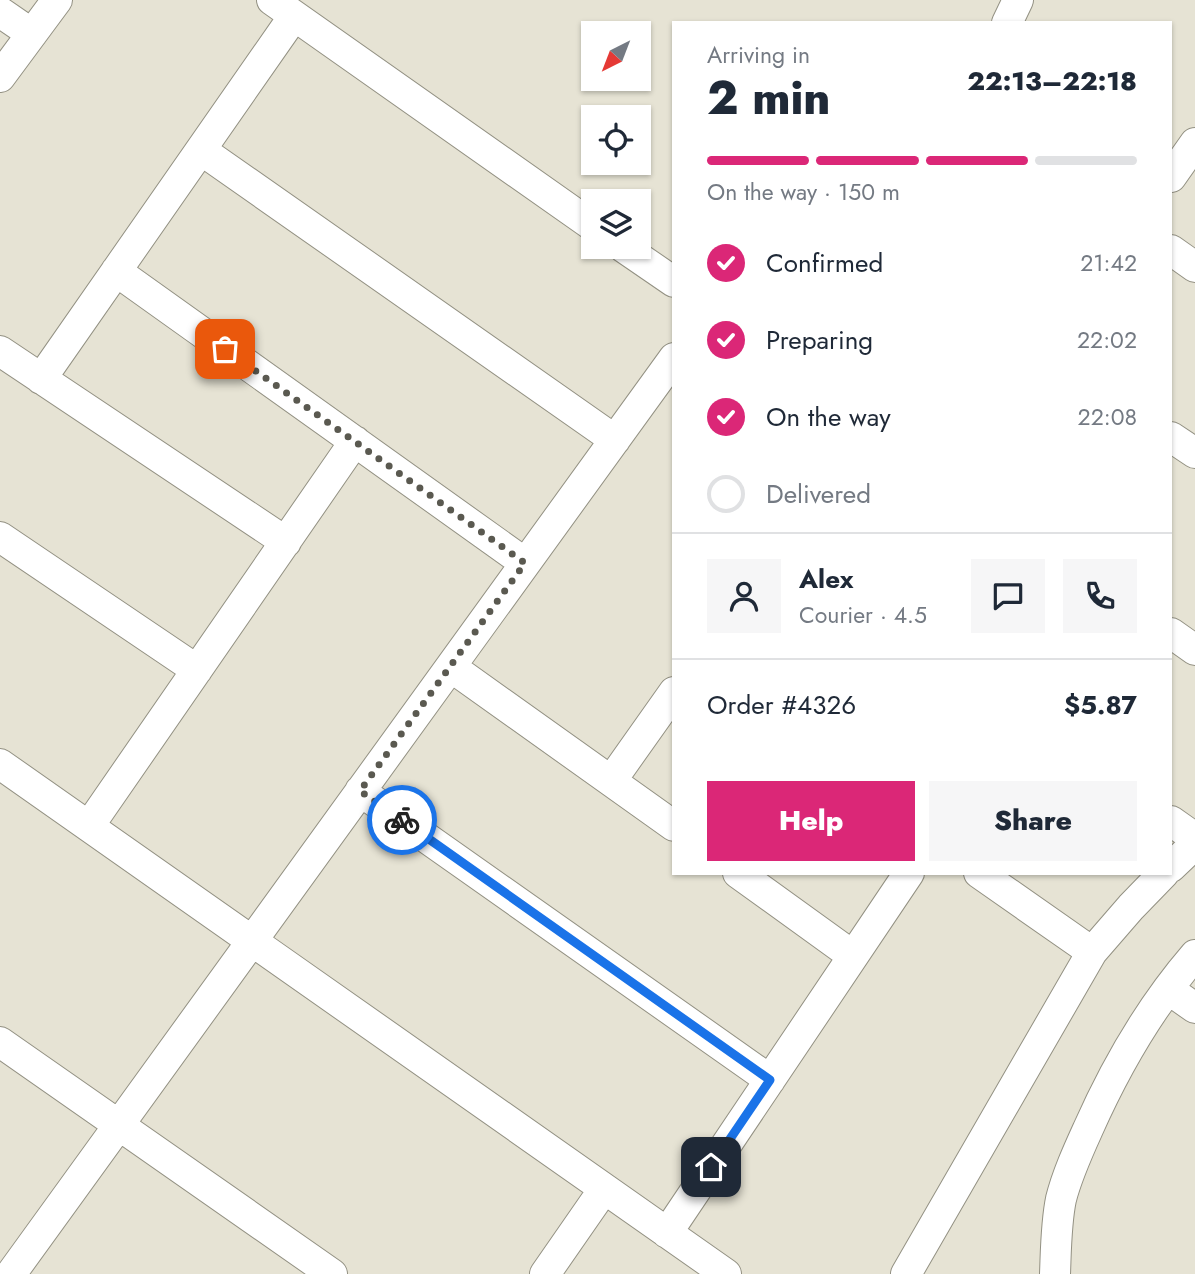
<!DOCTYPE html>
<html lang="en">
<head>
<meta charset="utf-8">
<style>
  :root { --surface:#fff; --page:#f6f6f7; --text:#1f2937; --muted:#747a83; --line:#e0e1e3; --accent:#db2777 }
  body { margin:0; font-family:Jost,sans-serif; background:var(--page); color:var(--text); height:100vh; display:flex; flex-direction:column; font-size:26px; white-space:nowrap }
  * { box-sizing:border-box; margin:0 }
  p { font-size:23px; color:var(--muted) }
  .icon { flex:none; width:38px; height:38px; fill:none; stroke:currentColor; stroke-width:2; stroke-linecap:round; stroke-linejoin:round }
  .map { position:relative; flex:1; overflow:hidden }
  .side { position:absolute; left:672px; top:21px; width:500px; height:854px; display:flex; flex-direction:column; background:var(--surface); border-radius:0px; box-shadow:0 2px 5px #0004 }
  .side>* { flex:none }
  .needle { width:46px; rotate:222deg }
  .controls { position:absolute; left:581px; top:21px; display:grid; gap:14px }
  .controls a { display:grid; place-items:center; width:70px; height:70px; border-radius:0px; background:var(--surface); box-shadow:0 2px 5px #0004; font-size:35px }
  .pin { position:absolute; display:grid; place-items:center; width:60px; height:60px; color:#fff; margin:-30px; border-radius:14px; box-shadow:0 4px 10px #0006 }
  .courier { position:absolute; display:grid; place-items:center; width:70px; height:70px; margin:-35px; border:5px solid #1a73e8; border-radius:50%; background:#fff; color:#222; box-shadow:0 2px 9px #0007 }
  .headline em { font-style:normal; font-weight:800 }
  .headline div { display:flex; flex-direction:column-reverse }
  .headline { display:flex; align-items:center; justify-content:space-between; height:119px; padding:0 35px }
  h1 { font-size:46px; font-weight:800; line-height:52px }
  .bar { display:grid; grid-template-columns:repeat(4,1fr); gap:10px 7px; align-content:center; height:84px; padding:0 35px }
  .bar i { height:9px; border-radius:5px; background:var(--line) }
  .bar .selected { background:var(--accent) }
  .bar p { grid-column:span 4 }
  .line { display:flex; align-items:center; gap:18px; padding:0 35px; border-top:2px solid var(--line) }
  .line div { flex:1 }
  .round { display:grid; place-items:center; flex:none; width:74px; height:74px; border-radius:0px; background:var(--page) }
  ol { padding:0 35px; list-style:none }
  li { display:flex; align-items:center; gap:21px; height:77px }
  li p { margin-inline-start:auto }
  li .icon { padding:7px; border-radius:50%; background:var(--accent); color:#fff; stroke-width:4 }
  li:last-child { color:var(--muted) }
  li i { width:38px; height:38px; border:4px solid var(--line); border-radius:50% }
  .primary-button { display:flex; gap:14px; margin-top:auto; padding:14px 35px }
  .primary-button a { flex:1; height:80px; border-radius:0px; background:var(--accent); color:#fff; font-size:28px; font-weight:800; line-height:80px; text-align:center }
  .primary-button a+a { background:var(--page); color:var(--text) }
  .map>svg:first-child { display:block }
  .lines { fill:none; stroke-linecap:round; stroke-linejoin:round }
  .minor-casing { stroke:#939183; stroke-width:32 }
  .minor { stroke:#fff; stroke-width:30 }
  .done { stroke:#5a5950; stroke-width:7; stroke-dasharray:0 12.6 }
  .route { stroke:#1a73e8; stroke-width:9 }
</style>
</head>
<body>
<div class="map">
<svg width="1195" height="1274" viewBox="0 0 1195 1274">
  <rect width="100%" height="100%" fill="#e6e3d4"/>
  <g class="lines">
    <!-- minor casing -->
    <g class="minor-casing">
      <path id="minor" d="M272,0L593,226
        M0,12L32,34
        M1007,23L1018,0
        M0,77L57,0
        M201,150L615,440
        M1171,177L1195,143
        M623,247L674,282
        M1171,250L1195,267
        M116,271L525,563
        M0,351L286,542
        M41,379L294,16
        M1171,437L1195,453
        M0,537L197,670
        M1171,633L1195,650
        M451,667L674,826
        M0,764L726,1274
        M611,781L674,692
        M360,791L770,1080
        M1171,821L1195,838
        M89,826L355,441
        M1171,867L1195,844
        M738,873L853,956
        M979,873L1092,952
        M1168,989L1195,1008
        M0,1042L332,1274
        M667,1233L909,873
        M11,1274L674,358
        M545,1274L604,1189
        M906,1274L1092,952L1131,907L1164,873
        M1055,1274C1056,1249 1056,1223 1061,1199C1067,1175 1078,1151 1088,1129C1116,1066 1150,1007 1195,955"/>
    </g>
    <!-- minor -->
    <use href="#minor" class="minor"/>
  </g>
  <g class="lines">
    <!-- done -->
    <path class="done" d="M225,349L525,563L360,791L402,820"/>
    <!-- route -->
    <path class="route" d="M402,820L770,1080L711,1167"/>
  </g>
</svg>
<div class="controls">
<a><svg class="needle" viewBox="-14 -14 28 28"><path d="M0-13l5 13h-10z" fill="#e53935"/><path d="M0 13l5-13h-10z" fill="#747a83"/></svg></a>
<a><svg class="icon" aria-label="locate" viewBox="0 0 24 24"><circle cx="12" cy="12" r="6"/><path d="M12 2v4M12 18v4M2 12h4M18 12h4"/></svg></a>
<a><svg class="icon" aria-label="layers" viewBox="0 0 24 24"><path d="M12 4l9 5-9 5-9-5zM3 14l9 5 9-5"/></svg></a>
</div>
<div class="pin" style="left:225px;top:349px;background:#ea580c"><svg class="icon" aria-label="bag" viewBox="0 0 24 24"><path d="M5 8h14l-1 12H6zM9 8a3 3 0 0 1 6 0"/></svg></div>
<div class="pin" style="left:711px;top:1167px;background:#1f2937"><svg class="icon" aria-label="home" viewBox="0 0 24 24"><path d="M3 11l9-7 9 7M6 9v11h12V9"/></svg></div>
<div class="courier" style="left:402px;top:820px"><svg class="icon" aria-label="bike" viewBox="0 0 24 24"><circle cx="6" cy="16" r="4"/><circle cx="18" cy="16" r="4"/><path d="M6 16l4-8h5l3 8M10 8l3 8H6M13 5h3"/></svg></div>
<section class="side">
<div class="headline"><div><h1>2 min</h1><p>Arriving in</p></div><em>22:13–22:18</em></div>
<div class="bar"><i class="selected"></i><i class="selected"></i><i class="selected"></i><i></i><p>On the way · 150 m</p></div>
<ol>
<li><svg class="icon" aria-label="check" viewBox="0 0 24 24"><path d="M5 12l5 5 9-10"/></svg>Confirmed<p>21:42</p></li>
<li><svg class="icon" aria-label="check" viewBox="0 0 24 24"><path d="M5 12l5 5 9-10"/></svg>Preparing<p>22:02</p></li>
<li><svg class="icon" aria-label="check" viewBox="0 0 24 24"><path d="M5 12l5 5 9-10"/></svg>On the way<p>22:08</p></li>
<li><i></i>Delivered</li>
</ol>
<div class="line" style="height:126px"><a class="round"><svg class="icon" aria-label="person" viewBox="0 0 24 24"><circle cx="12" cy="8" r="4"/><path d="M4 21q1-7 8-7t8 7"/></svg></a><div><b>Alex</b><p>Courier · 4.5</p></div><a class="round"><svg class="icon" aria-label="chat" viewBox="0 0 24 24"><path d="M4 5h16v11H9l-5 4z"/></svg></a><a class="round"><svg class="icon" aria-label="phone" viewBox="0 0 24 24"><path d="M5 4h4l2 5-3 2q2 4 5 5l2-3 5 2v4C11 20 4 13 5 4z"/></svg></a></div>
<div class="line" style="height:91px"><div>Order #4326</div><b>$5.87</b></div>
<div class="primary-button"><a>Help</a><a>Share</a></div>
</section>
</div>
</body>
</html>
